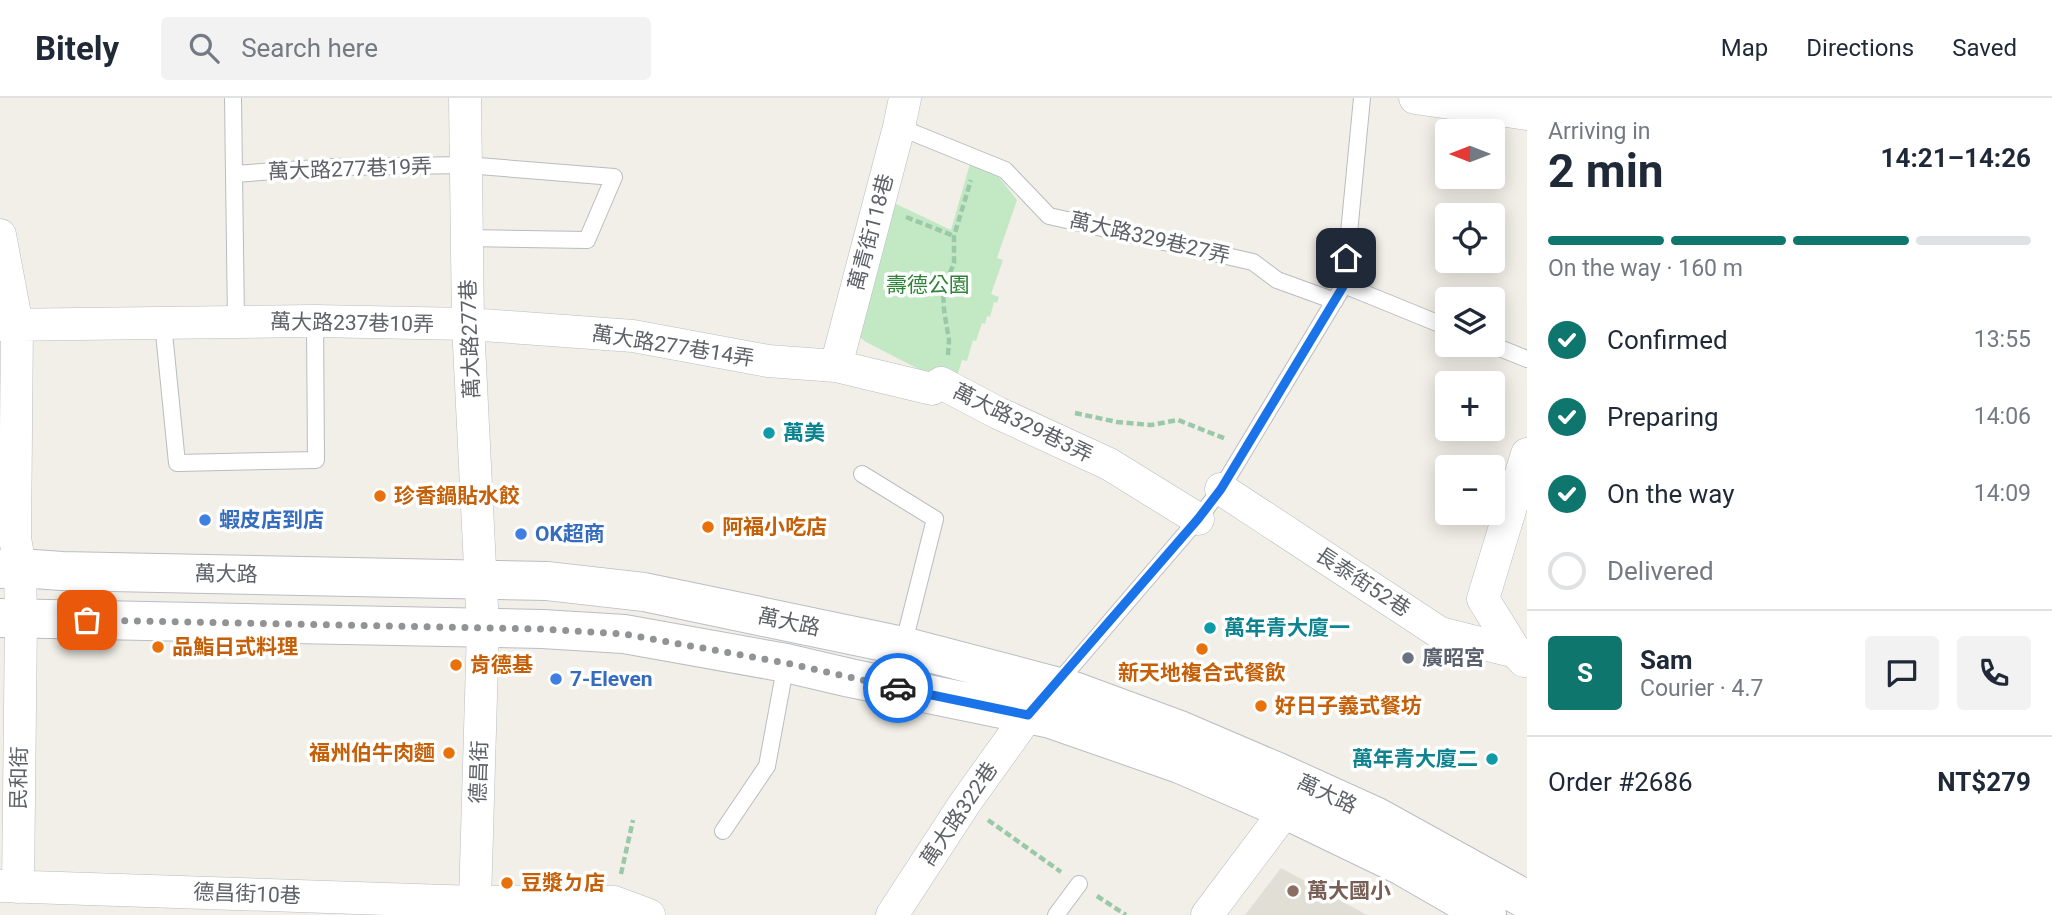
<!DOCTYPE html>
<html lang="en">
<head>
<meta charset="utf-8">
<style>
  :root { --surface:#fff; --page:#f2f2f3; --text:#1f2937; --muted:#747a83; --line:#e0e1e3; --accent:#0f766e }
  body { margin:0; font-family:Roboto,"Noto Sans TC",sans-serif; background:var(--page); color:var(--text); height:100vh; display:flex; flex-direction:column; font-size:26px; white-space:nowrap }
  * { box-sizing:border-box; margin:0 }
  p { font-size:23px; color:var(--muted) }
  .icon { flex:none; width:38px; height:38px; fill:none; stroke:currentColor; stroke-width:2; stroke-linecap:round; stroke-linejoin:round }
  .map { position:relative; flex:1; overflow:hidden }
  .sheet { display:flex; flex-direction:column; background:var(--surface); width:525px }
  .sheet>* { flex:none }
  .needle { width:46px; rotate:270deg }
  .buttons { position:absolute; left:1435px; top:21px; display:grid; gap:14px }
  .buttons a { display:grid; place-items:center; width:70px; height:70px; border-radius:7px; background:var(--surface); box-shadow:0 4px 18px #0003; font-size:35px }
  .pin { position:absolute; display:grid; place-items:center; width:60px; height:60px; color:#fff; margin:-30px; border-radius:14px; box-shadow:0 4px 10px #0006 }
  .courier { position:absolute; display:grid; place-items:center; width:70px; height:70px; margin:-35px; border:5px solid #1a73e8; border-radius:50%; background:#fff; color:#222; box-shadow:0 2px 9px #0007 }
  .overview em { font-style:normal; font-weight:700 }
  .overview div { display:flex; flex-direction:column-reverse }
  .overview { display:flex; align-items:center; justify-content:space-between; height:119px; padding:0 21px }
  h1 { font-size:46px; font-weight:700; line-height:52px }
  .bar { display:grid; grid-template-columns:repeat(4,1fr); gap:10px 7px; align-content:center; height:84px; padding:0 21px }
  .bar i { height:9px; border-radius:5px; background:var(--line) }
  .bar .selected { background:var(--accent) }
  .bar p { grid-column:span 4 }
  .line { display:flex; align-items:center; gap:18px; padding:0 21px; border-top:2px solid var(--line) }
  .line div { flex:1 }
  .round { display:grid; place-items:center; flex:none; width:74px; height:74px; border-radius:7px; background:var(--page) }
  ol { padding:0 21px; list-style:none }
  li { display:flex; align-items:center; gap:21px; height:77px }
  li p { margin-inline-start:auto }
  li .icon { padding:7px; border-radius:50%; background:var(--accent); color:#fff; stroke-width:4 }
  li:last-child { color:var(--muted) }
  li i { width:38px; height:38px; border:4px solid var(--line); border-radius:50% }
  header { display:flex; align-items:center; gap:42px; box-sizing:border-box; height:98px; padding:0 35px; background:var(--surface); border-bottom:2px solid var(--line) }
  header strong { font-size:33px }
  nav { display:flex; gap:38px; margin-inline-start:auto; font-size:24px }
  .search { width:490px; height:63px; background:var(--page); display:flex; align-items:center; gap:18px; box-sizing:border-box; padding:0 24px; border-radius:7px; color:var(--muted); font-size:26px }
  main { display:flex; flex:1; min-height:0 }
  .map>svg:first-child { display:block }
  .education { fill:#e1ded5 }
  .green { fill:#c3e9c4 }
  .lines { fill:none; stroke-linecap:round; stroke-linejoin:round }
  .lane-casing { stroke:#b9bcc1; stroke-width:18 }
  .street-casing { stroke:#b9bcc1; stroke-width:33 }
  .secondary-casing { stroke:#babdc3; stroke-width:40 }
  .path { stroke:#9ac8a9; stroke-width:4.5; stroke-dasharray:7 3.5; stroke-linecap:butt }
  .lane { stroke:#fff; stroke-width:16 }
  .street { stroke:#fff; stroke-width:32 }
  .secondary { stroke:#fff; stroke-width:38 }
  .done { stroke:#919394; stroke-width:7; stroke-dasharray:0 12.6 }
  .route { stroke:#1a73e8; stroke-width:9 }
  .culture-dot { fill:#0f9aa8; stroke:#fff; stroke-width:2.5 }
  .food-dot { fill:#e8710a; stroke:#fff; stroke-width:2.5 }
  .shop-dot { fill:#3f7fe0; stroke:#fff; stroke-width:2.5 }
  .worship-dot { fill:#6b7280; stroke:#fff; stroke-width:2.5 }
  .education-dot { fill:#8d6e63; stroke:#fff; stroke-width:2.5 }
  .labels { text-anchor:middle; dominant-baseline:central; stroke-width:7; stroke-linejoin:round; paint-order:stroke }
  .street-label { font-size:21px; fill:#5e6268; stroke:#fff }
  .park-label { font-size:21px; fill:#308438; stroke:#fff }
  .culture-label { font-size:21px; font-weight:bold; fill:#0d838f; stroke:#fff; text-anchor:start }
  .food-label { font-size:21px; font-weight:bold; fill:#c56008; stroke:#fff; text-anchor:start }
  .shop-label { font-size:21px; font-weight:bold; fill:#366cbe; stroke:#fff; text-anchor:start }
  .worship-label { font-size:21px; font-weight:bold; fill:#5b616d; stroke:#fff; text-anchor:start }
  .education-label { font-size:21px; font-weight:bold; fill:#785e54; stroke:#fff; text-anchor:start }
</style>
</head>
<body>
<header>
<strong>Bitely</strong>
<div class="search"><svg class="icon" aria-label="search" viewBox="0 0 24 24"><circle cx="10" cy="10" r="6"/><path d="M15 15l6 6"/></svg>Search here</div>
<nav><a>Map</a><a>Directions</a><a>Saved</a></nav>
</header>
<main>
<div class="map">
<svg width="1527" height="817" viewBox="0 0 1527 817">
  <rect width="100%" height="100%" fill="#f1efe7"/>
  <!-- education -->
  <path class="education" d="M1281,770L1367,817H1245Z"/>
  <!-- green -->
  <path class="green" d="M970,66L998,78L1017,102L997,160L1003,162L991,196L999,199L997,205L994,204L990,219L987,218L985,226L982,225L976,243L973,242L967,263L962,262L955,285L934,279L866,244L857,237L892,104L951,132Z"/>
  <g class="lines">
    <!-- lane casing -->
    <g class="lane-casing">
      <path id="lane" d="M233,0L236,224
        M899,29L1005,72L1049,118L1253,164L1277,182L1335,203
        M234,76L331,69L466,67L614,79L587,142L467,140
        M1344,187L1447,229
        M163,225L177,365L316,362L315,223
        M1492,247L1527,261
        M862,376L935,421L903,548
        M1055,588L1198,421L1221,391L1344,187L1362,0
        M723,733L767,668L786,565
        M1056,817L1079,786"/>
    </g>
    <!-- street casing -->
    <g class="street-casing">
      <path id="street" d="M465,0L468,226L483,530L475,804L480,817
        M1415,0L1527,16
        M0,137L17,227L15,440L20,470L21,521L18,789
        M0,227L315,223L468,226L633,238L768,263L836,268L932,291L941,285L998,315L1109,366L1198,421
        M836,268L899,29L905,0
        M1221,391L1440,535L1516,554
        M1524,563L1516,554L1483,501L1527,356
        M0,788L475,804H614L649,817
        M892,817L965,705L1028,617L1042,601
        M1207,817L1286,712"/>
    </g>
    <!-- secondary casing -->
    <g class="secondary-casing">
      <path id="secondary" d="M0,471L20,470L62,473L547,483L644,494L903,548L1074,593L1177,631L1280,675L1377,719L1527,802
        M0,520L542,531L624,536L786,565L850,580L1051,621L1180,666L1286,712L1402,768L1487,817"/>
    </g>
    <!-- path -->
    <path class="path" d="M906,119L954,138
      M948,257L949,242L944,212L943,192L954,165V138L971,82
      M1075,315L1117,324L1151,327L1178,322L1226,341
      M988,722L1061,774
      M621,776L633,722
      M1097,798L1126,817"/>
    <!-- lane -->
    <use href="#lane" class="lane"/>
    <!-- street -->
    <use href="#street" class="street"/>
    <!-- secondary -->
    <use href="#secondary" class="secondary"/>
  </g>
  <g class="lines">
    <!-- done -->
    <path class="done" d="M87,522L542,531L624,536L786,565L898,590"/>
    <!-- route -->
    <path class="route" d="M898,590L1028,617L1198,421L1221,391L1344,187L1346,160"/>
  </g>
  <!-- markers -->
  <g class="culture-dot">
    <circle cx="769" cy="335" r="7"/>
    <circle cx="1210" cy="530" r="7"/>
    <circle cx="1492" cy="661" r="7"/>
  </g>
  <g class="food-dot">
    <circle cx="380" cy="398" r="7"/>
    <circle cx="708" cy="429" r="7"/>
    <circle cx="158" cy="549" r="7"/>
    <circle cx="1202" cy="551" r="7"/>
    <circle cx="456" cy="567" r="7"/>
    <circle cx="1261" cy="608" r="7"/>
    <circle cx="449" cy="655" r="7"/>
    <circle cx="507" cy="785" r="7"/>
  </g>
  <g class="shop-dot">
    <circle cx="205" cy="422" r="7"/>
    <circle cx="521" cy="436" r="7"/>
    <circle cx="556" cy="581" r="7"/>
  </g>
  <circle class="worship-dot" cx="1408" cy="560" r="7"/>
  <circle class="education-dot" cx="1293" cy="793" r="7"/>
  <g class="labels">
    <!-- street labels -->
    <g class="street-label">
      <text transform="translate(350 71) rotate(-2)">萬大路277巷19弄</text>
      <text transform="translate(871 134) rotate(-75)">萬青街118巷</text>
      <text transform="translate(1150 140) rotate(13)">萬大路329巷27弄</text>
      <text transform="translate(352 225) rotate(1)">萬大路237巷10弄</text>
      <text transform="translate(470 241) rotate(-92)">萬大路277巷</text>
      <text transform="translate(673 248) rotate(9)">萬大路277巷14弄</text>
      <text transform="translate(1023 325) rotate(26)">萬大路329巷3弄</text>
      <text transform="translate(226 476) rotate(1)">萬大路</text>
      <text transform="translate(1363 484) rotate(33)">長泰街52巷</text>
      <text transform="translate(789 524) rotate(12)">萬大路</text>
      <text transform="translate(479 674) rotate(-88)">德昌街</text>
      <text transform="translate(19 680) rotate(-89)">民和街</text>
      <text transform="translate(1327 696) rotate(25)">萬大路</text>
      <text transform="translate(959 716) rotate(-56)">萬大路322巷</text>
      <text transform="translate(247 796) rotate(2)">德昌街10巷</text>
    </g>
    <!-- park labels -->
    <g class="park-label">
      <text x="928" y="187">壽德公園</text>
    </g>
    <!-- culture labels -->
    <g class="culture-label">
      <text x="783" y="335">萬美</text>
      <text x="1224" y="530">萬年青大廈一</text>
      <text x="1478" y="661" text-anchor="end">萬年青大廈二</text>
    </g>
    <!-- food labels -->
    <g class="food-label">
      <text x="394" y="398">珍香鍋貼水餃</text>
      <text x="722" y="429">阿福小吃店</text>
      <text x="172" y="549">品鮨日式料理</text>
      <text x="470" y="567">肯德基</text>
      <text x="1202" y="575" text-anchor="middle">新天地複合式餐飲</text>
      <text x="1275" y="608">好日子義式餐坊</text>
      <text x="435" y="655" text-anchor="end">福州伯牛肉麵</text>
      <text x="521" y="785">豆漿ㄉ店</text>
    </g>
    <!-- shop labels -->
    <g class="shop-label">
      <text x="219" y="422">蝦皮店到店</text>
      <text x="535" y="436">OK超商</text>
      <text x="570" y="581">7-Eleven</text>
    </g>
    <!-- worship labels -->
    <g class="worship-label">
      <text x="1422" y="560">廣昭宮</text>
    </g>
    <!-- education labels -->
    <g class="education-label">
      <text x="1307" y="793">萬大國小</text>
    </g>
  </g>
</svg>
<div class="buttons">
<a><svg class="needle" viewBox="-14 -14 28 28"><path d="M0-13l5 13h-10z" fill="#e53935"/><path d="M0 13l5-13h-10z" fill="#747a83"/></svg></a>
<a><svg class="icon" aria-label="locate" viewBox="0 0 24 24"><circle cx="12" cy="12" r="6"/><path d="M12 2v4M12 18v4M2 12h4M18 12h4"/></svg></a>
<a><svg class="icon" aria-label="layers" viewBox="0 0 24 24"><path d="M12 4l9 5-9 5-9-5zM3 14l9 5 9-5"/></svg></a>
<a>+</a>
<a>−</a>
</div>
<div class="pin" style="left:87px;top:522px;background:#ea580c"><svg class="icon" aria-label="bag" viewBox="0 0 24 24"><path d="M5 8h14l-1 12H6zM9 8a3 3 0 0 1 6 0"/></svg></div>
<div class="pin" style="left:1346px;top:160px;background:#1f2937"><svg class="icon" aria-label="home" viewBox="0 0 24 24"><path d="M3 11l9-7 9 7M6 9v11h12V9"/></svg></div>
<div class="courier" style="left:898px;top:590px"><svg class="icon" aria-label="car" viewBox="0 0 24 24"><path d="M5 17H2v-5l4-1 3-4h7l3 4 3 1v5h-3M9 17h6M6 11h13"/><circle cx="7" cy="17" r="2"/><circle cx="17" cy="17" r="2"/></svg></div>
</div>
<section class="sheet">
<div class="overview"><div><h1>2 min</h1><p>Arriving in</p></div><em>14:21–14:26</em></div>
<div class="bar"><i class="selected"></i><i class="selected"></i><i class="selected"></i><i></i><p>On the way · 160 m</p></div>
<ol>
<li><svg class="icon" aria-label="check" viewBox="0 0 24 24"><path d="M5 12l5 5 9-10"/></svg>Confirmed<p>13:55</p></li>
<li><svg class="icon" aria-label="check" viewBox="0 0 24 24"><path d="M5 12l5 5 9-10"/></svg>Preparing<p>14:06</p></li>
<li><svg class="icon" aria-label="check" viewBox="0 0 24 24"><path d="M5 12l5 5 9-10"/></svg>On the way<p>14:09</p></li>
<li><i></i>Delivered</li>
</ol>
<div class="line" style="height:126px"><b class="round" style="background:var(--accent);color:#fff">S</b><div><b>Sam</b><p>Courier · 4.7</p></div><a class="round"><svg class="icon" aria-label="chat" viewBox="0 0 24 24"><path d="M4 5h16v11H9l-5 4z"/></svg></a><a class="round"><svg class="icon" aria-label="phone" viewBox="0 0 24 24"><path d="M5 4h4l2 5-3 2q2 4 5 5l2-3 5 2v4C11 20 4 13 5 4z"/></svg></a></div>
<div class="line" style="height:91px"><div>Order #2686</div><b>NT$279</b></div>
</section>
</main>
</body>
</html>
